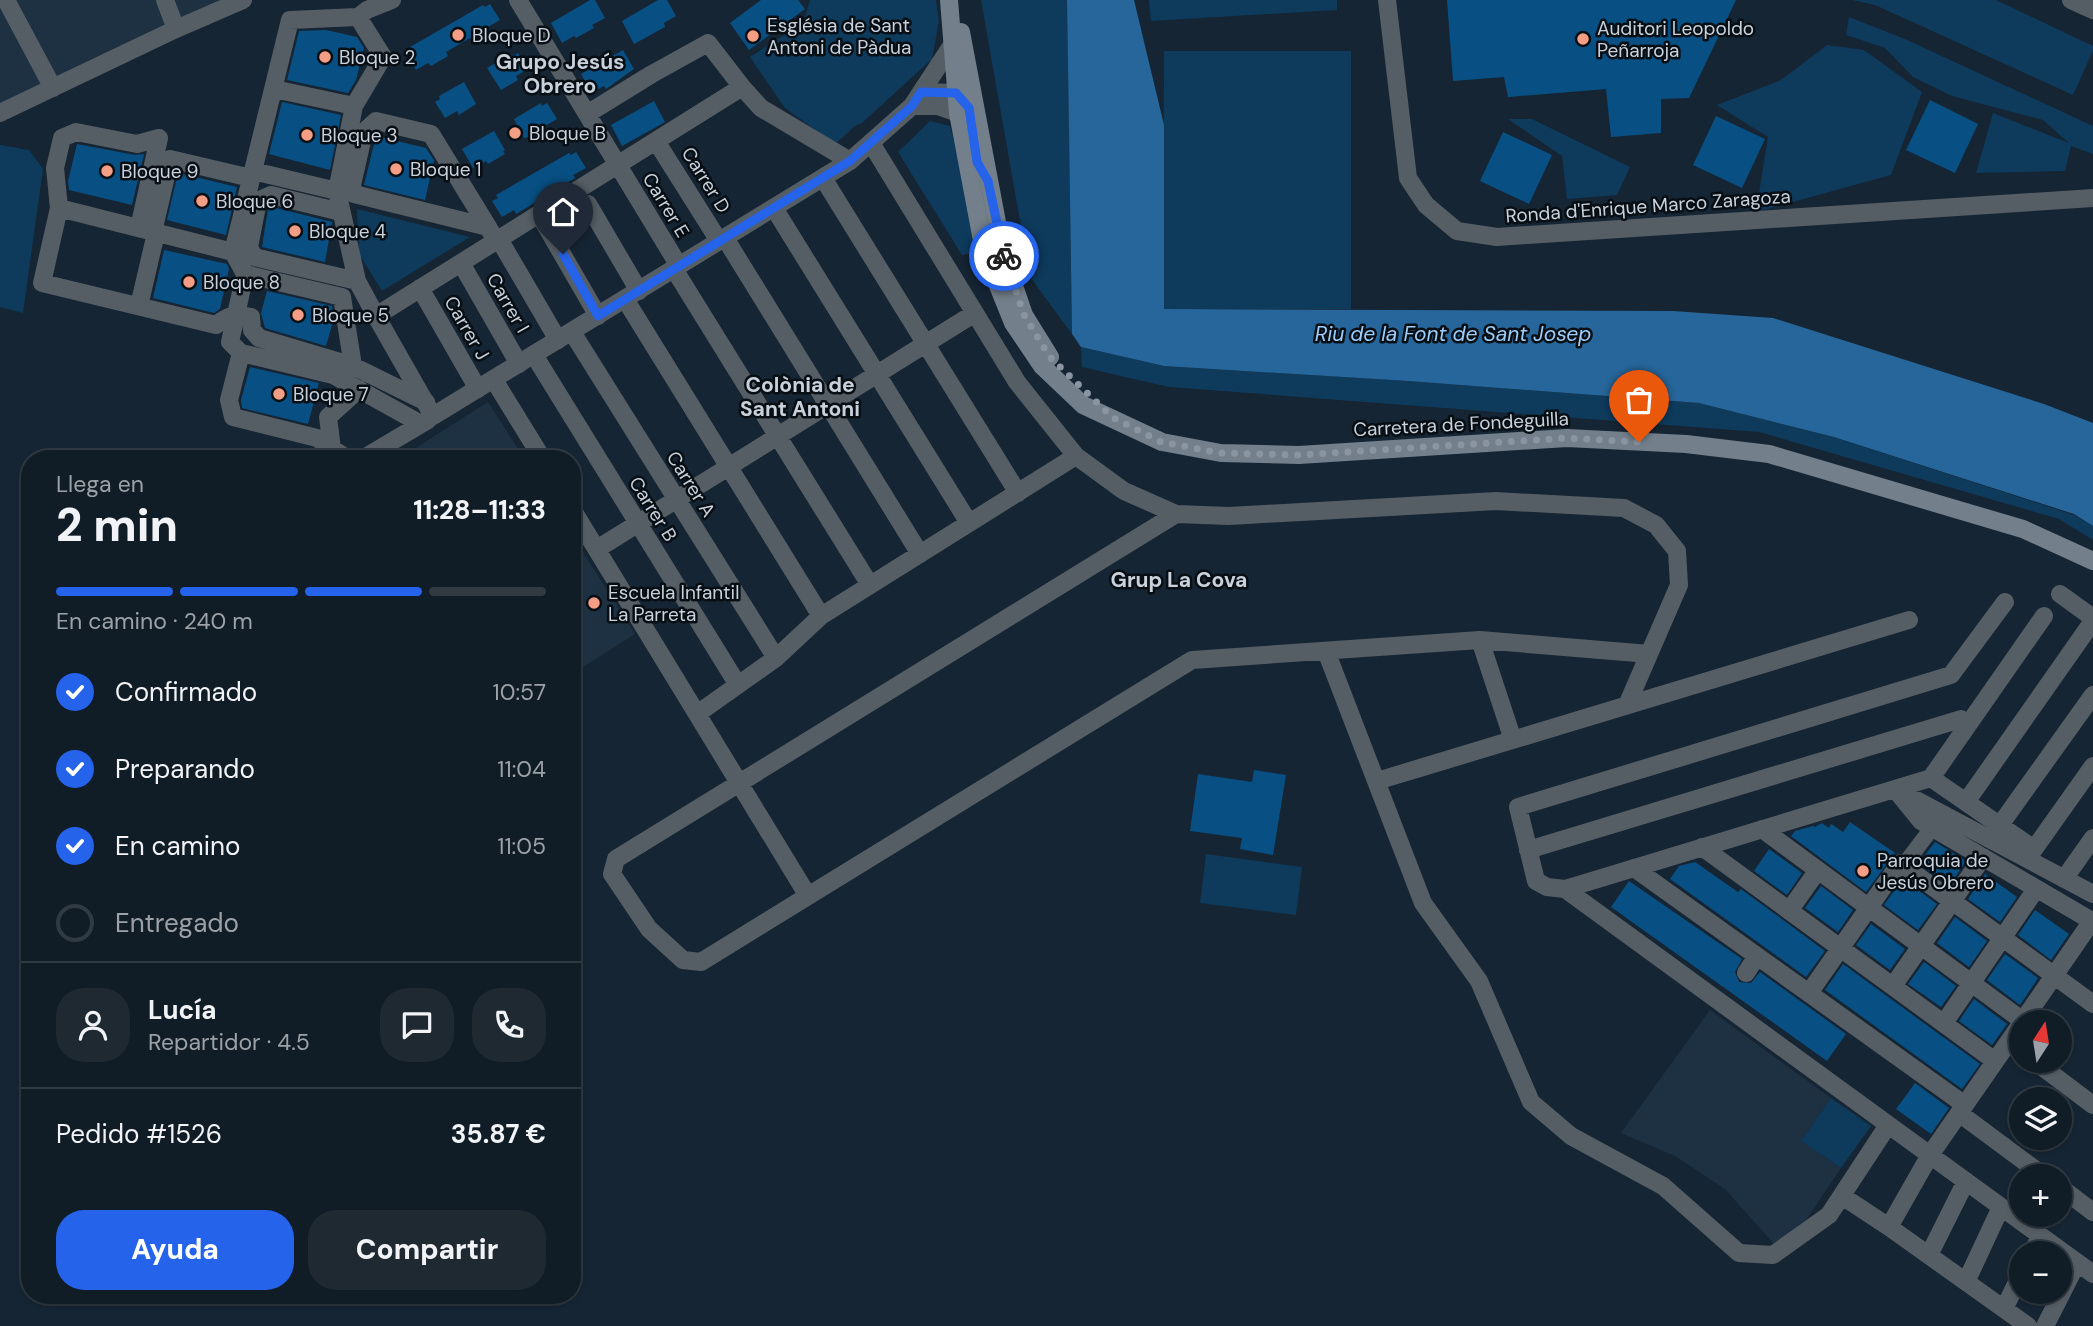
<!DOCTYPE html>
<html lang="es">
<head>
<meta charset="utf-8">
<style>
  :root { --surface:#101c26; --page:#1e2932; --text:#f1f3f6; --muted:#9ca1a7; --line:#303a43; --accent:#2563eb }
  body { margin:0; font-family:"DM Sans",sans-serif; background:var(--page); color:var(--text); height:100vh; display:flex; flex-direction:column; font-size:26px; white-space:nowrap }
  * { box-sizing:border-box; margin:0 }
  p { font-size:23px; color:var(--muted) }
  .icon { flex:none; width:38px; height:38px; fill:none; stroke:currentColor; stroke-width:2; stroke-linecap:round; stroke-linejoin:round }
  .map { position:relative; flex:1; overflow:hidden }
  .details { position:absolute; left:21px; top:450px; width:560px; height:854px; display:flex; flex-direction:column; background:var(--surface); border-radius:28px; box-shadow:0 2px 5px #0004,0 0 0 2px var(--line) }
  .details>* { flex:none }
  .needle { width:46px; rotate:12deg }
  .controls { position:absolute; left:2009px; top:1010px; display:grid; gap:14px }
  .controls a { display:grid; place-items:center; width:63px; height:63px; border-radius:50%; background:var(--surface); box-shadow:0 2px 5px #0004,0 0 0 2px var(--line); font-size:35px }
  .pin { position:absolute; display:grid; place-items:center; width:60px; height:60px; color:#fff; margin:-72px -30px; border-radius:50% 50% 50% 0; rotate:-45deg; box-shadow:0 0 7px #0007 }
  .pin .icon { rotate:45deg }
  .courier { position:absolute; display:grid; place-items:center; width:70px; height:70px; margin:-35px; border:5px solid #2563eb; border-radius:50%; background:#fff; color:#222; box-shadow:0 2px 9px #0007 }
  .overview em { font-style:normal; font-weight:800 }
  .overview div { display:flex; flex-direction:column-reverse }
  .overview { display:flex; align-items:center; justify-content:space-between; height:119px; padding:0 35px }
  h1 { font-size:46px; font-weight:800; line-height:52px }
  .bar { display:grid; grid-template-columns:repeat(4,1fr); gap:10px 7px; align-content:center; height:84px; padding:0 35px }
  .bar i { height:9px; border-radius:5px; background:var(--line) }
  .bar .active { background:var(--accent) }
  .bar p { grid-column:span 4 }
  .line { display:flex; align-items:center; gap:18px; padding:0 35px; border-top:2px solid var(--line) }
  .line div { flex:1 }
  .round { display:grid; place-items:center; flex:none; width:74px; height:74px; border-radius:28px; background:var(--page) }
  ol { padding:0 35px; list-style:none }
  li { display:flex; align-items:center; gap:21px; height:77px }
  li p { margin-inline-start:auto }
  li .icon { padding:7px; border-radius:50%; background:var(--accent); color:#fff; stroke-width:4 }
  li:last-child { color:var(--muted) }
  li i { width:38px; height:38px; border:4px solid var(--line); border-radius:50% }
  .action { display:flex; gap:14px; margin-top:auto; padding:14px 35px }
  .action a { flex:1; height:80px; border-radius:28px; background:var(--accent); color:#fff; font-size:28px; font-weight:800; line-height:80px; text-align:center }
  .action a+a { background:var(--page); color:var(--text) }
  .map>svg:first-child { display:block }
  .built { fill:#1d3143 }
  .green { fill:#0e3a5c }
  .water { fill:#26669a }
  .building { fill:#085083 }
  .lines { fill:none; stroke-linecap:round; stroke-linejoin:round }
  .pedestrian { stroke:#565e65; stroke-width:16 }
  .minor { stroke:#565e65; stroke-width:18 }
  .tertiary { stroke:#565e65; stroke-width:18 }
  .secondary { stroke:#737f8a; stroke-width:18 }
  .done { stroke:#8a95a1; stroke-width:7; stroke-dasharray:0 12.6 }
  .route { stroke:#2563eb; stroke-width:9 }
  .poi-dot { fill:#f49e86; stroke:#070e14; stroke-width:2.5 }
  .labels { text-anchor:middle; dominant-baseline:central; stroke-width:5; stroke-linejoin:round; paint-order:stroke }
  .poi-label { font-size:19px; fill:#c9d2dc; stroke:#070e14; text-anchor:start }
  .street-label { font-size:19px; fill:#c9d2dc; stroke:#070e14 }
  .neighbourhood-label { font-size:21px; font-weight:bold; fill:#c9d2dc; stroke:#070e14 }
  .water-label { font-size:21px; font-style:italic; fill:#9cccf9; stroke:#070e14 }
</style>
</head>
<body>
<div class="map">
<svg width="2093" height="1326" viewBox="0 0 2093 1326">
  <rect width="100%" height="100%" fill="#162533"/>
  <!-- built -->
  <path class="built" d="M0,0H252L101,64L0,122Z
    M488,402L524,458H400Z
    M572,535L635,634L572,674Z
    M1710,1010L1831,1098L1801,1141L1841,1168L1806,1220L1774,1244L1725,1189L1675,1156L1621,1133Z"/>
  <!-- green -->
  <path class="green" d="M810,0H936L939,21L932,59L862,123L855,126L835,144L785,108L750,57L804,22Z
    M981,0H1067L1072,334L1030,277Z
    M1149,0H1337V10L1151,21Z
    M1852,0H1996L2093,46V51L2073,95L1875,5Z
    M1849,17L1905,39L2093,126V154L2071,146L2065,171L1976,173L1993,113L2069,143L2043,120L1952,96L1913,77L1885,48L1846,35Z
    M1827,45L1864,50L1922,92L1891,175L1756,212L1768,137L1717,105L1781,80Z
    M1164,51H1351V309H1163Z
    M1508,119H1532L1630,167L1617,195L1567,199L1562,156Z
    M930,121L950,126L984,251L962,255L898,152Z
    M0,145L29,150L43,169L23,313L0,307Z
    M357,209L470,237L382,291L359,254Z
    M1081,347L1164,366L1408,381L1699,403L1834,437L2074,515L2093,526V540L2059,519L1759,432L1169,387L1082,367Z
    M1206,854L1302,867L1296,915L1200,903Z
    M1831,1098L1871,1126L1841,1168L1801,1141Z"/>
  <!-- water -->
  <path class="water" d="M1067,0H1134L1164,125V309L1673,311L1773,318L2044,404L2093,423V526L2074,514L1834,437L1699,403L1408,381L1164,366L1081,347L1072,334Z"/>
  <!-- building -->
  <path class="building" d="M590,0H595L605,18L592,25L594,28L576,38L574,36L562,43L551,23Z
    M658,0H667L676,16L664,23L665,27L634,44L622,21Z
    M761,0H798L805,9L749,50L730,23Z
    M1447,0H1736L1689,98L1661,99V133L1611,137L1606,89L1508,97L1504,77L1453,81Z
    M490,4L500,20L488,27L489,31L472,41L470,38L446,52L448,56L431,66L428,63L416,70L407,53L412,50L410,47L483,5L485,7Z
    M326,30L357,37L364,48L356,80L348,93L287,80L299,31Z
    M623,50L634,69L606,89L604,86L591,93L581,74Z
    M518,53L528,69L516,76L518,80L501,90L487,68L512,54L513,56Z
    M464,82L476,104L459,115L457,111L445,118L435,102L440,99L439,96Z
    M1930,100L1978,124L1955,173L1906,150Z
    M654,101L665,122L622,146L611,125Z
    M282,102L341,115L330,170L269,154Z
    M541,103L542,106L547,103L557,119L545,126L547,130L530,140L528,137L524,138L514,119Z
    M1716,116L1765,139L1742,188L1693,165Z
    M494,131L505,150L503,151L505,154L488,164L486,161L473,168L462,149Z
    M1503,132L1552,155L1529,204L1480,181Z
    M376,136L426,148L434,160L425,200L364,185Z
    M77,144L135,155L144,154L132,205L69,190L68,181Z
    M576,152L586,168L573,175L575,178L516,214L514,210L502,217L492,201L498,198L496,195L569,153L571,155Z
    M178,173L237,187L226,235L167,220Z
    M272,207L332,222L325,262L262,247L268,209Z
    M164,250L227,264L229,269L220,309L214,313L153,298Z
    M267,291L332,306L334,318L326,346L265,328L261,313Z
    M250,367L319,383L308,424L242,408L241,400Z
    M1254,770L1286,775L1273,855L1240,849L1242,838L1190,831L1198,774L1252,782Z
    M1850,822L1895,853L1866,892L1791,836L1795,831L1813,826L1815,827L1822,823L1829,828L1831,824L1843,832Z
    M1935,842L1966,861L1950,885L1919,863Z
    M1769,849L1802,873L1787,895L1754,871Z
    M1695,862L1738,892L1741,889L1825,951L1806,977L1670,879L1679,866Z
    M1985,874L2017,897L2000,922L1968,899Z
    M1903,879L1937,904L1918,930L1884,905Z
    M1629,881L1742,959L1735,972L1739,982L1751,983L1760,972L1846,1034L1827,1061L1611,907Z
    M1821,886L1853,910L1838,932L1805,908Z
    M2035,910L2069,934L2051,960L2018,935Z
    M1955,917L1987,941L1969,967L1937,943Z
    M1871,924L1905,949L1890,970L1856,945Z
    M2005,954L2038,978L2020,1005L1987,980Z
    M1924,962L1956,986L1941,1007L1908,984Z
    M1843,964L1980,1064L1962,1089L1825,990Z
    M1974,999L2007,1024L1992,1045L1959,1021Z
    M1915,1083L1949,1108L1931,1134L1896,1109Z"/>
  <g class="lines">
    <!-- pedestrian -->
    <path class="pedestrian" d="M1904,865L1932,828"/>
    <!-- minor -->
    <path class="minor" d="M6,0L53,88
      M165,0L176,29
      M518,0L679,266
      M1387,0L1408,178L1426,205L1457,231L1497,237L2093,198
      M2071,0L2093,10
      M358,17L383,57L354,106L337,191L357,281L376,316L742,87
      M274,89L354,106
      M0,113L176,29L243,0
      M587,114L652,74L708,43L742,87L761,108L850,161
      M656,141L719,241
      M871,143L1017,382L1076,456L1124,491L1176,514L1229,516L1496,501L1624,508L1656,525L1677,551L1679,585L1627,705
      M253,171L233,252L245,274L230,342L241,353L333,375L421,424
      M823,178L1018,493
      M337,191L253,171L290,20L358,17L367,10L392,0
      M588,204L639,291
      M59,208L55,168L62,138L76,132L137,144L159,138L139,228
      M774,208L969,523
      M341,212L271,195L258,201L249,247L254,257L357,281
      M539,214L598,316
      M488,227L354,194L352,185L364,132L376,121L431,134L488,227L496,241
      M153,232L170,159L251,178
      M725,238L920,554
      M499,239L558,340
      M233,252L59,208L42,283L216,325C229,315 235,313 251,317L252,330L259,338L353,366L342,297L245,274
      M461,263L519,364
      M674,269L870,585
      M420,288L478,389
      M625,299L821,616
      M139,306L156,233
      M572,332L776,658
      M241,353L229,400L233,417L317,438L346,458
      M534,355L738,685
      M353,366L426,402
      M494,380L542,458
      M332,449L328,417L359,389
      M364,458L428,420
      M572,509L808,896L1192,660L1480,640L1649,654
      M597,549L975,313
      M2060,594L2093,618
      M2005,602L1951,675L1518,807L1536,881L1547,887L1565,889L1931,778L2044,616
      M1480,640L1513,740
      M1326,651L1423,903L1479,981L1531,1102L1571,1136L1663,1186L1739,1253L1773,1255L1829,1215L1888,1125
      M697,714L776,658L821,616L1076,456
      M1931,778L2034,849
      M1377,781L1909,620
      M1895,789L1921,821L2092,921L2022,1022
      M1901,792L2093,894
      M1966,802L2093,621
      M2000,825L2093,695
      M1762,829L2023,1021
      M1702,847L1995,1061
      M1528,850L1961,719L1968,724
      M2027,859L2093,766
      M1634,868L1965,1105
      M2064,879L2093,838
      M1565,889L2093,1274
      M808,896L701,962L683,960L649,929L612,874L616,859L1176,514
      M1789,911L1818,870
      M1746,973L1757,956
      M1893,986L1983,857
      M1809,993L1900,863L2093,1004
      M1944,1023L2036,889
      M2033,1060L2093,1105
      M1959,1113L2044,1176
      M2060,1187L2093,1212
      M1842,1196L1889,1227L2028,1326
      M1889,1227L1930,1155L2021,1024
      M2032,1253L2040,1236
      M1929,1255L1966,1181
      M1966,1282L2001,1207
      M2004,1309L2021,1274
      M2045,1326L2077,1263"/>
    <!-- tertiary -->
    <path class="tertiary" d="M921,92L956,93L965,104
      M912,106H938L958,113
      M376,316L433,416L850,161L912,106L952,45"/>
    <!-- secondary -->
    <path class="secondary" d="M949,0L958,113L984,251L1013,323L1042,366L1083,405L1162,442L1221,453L1299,455L1567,438L1686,444L1769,454L2023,529L2093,561
      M961,32L1003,254L1024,315L1050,357"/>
  </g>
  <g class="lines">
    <!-- done -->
    <path class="done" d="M1004,256L1024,315L1049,356L1112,417L1161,442L1221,453L1299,455L1567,438L1639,442"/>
    <!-- route -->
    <path class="route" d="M563,254L598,316L850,161L912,106L921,92L956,93L969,108L977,162L988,181L1004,256"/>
  </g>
  <!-- markers -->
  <g class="poi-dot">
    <circle cx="458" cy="35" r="7"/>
    <circle cx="753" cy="36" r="7"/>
    <circle cx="1583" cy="39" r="7"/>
    <circle cx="325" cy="57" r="7"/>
    <circle cx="515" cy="133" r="7"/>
    <circle cx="307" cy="135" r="7"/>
    <circle cx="396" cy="169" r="7"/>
    <circle cx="107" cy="171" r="7"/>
    <circle cx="202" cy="201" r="7"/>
    <circle cx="295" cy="231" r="7"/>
    <circle cx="189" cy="282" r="7"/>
    <circle cx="298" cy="315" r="7"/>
    <circle cx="279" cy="394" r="7"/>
    <circle cx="594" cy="603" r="7"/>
    <circle cx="1863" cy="871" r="7"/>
  </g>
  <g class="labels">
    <!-- poi labels -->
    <g class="poi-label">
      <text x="767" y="25">Església de Sant<tspan x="767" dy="22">Antoni de Pàdua</tspan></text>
      <text x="1597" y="28">Auditori Leopoldo<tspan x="1597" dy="22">Peñarroja</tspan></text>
      <text x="472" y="35">Bloque D</text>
      <text x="339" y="57">Bloque 2</text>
      <text x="529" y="133">Bloque B</text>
      <text x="321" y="135">Bloque 3</text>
      <text x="410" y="169">Bloque 1</text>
      <text x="121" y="171">Bloque 9</text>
      <text x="216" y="201">Bloque 6</text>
      <text x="309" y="231">Bloque 4</text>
      <text x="203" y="282">Bloque 8</text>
      <text x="312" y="315">Bloque 5</text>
      <text x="293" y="394">Bloque 7</text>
      <text x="608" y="592">Escuela Infantil<tspan x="608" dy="22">La Parreta</tspan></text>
      <text x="1877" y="860">Parroquia de<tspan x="1877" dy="22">Jesús Obrero</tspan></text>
    </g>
    <!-- street labels -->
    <g class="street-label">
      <text transform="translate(706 180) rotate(58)">Carrer D</text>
      <text transform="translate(666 205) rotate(59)">Carrer E</text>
      <text transform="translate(1648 206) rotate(-4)">Ronda d'Enrique Marco Zaragoza</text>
      <text transform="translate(508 303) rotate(60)">Carrer I</text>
      <text transform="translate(467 328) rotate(60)">Carrer J</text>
      <text transform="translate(1461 424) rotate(-3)">Carretera de Fondeguilla</text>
      <text transform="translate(691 484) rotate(58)">Carrer A</text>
      <text transform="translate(653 509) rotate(58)">Carrer B</text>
    </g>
    <!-- neighbourhood labels -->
    <g class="neighbourhood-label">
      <text x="560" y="62">Grupo Jesús<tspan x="560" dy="24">Obrero</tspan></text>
      <text x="800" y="385">Colònia de<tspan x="800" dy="24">Sant Antoni</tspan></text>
      <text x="1179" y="580">Grup La Cova</text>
    </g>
    <!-- water labels -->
    <g class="water-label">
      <text x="1453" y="334">Riu de la Font de Sant Josep</text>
    </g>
  </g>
</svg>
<div class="controls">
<a><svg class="needle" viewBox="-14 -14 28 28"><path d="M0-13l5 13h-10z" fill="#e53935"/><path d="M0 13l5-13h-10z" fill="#9ca1a7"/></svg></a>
<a><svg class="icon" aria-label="layers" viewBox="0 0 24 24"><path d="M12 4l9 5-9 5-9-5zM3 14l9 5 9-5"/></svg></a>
<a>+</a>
<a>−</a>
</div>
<div class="pin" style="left:1639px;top:442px;background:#ea580c"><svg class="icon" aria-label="bag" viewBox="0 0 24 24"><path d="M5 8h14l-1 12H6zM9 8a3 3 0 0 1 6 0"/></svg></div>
<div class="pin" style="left:563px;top:254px;background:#1f2937"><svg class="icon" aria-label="home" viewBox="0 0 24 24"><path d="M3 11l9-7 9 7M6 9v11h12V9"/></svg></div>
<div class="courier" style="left:1004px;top:256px"><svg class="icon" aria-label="bike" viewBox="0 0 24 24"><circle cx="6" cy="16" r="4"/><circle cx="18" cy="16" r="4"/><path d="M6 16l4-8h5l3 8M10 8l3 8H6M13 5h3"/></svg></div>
<section class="details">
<div class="overview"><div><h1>2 min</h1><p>Llega en</p></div><em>11:28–11:33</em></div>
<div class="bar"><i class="active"></i><i class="active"></i><i class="active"></i><i></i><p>En camino · 240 m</p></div>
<ol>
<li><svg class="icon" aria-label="check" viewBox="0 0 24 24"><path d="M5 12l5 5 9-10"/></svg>Confirmado<p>10:57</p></li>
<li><svg class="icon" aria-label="check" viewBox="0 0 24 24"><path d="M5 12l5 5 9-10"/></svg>Preparando<p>11:04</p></li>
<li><svg class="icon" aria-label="check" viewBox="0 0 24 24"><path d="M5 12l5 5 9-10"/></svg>En camino<p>11:05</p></li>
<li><i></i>Entregado</li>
</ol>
<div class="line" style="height:126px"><a class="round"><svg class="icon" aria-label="person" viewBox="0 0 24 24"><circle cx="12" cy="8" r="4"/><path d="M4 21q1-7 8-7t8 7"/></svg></a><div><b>Lucía</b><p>Repartidor · 4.5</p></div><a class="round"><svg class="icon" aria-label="chat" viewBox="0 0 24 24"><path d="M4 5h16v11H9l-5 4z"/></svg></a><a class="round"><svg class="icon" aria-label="phone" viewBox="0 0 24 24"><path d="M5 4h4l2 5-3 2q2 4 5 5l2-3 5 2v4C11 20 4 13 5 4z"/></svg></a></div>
<div class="line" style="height:91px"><div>Pedido #1526</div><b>35.87 €</b></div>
<div class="action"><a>Ayuda</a><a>Compartir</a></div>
</section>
</div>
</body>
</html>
